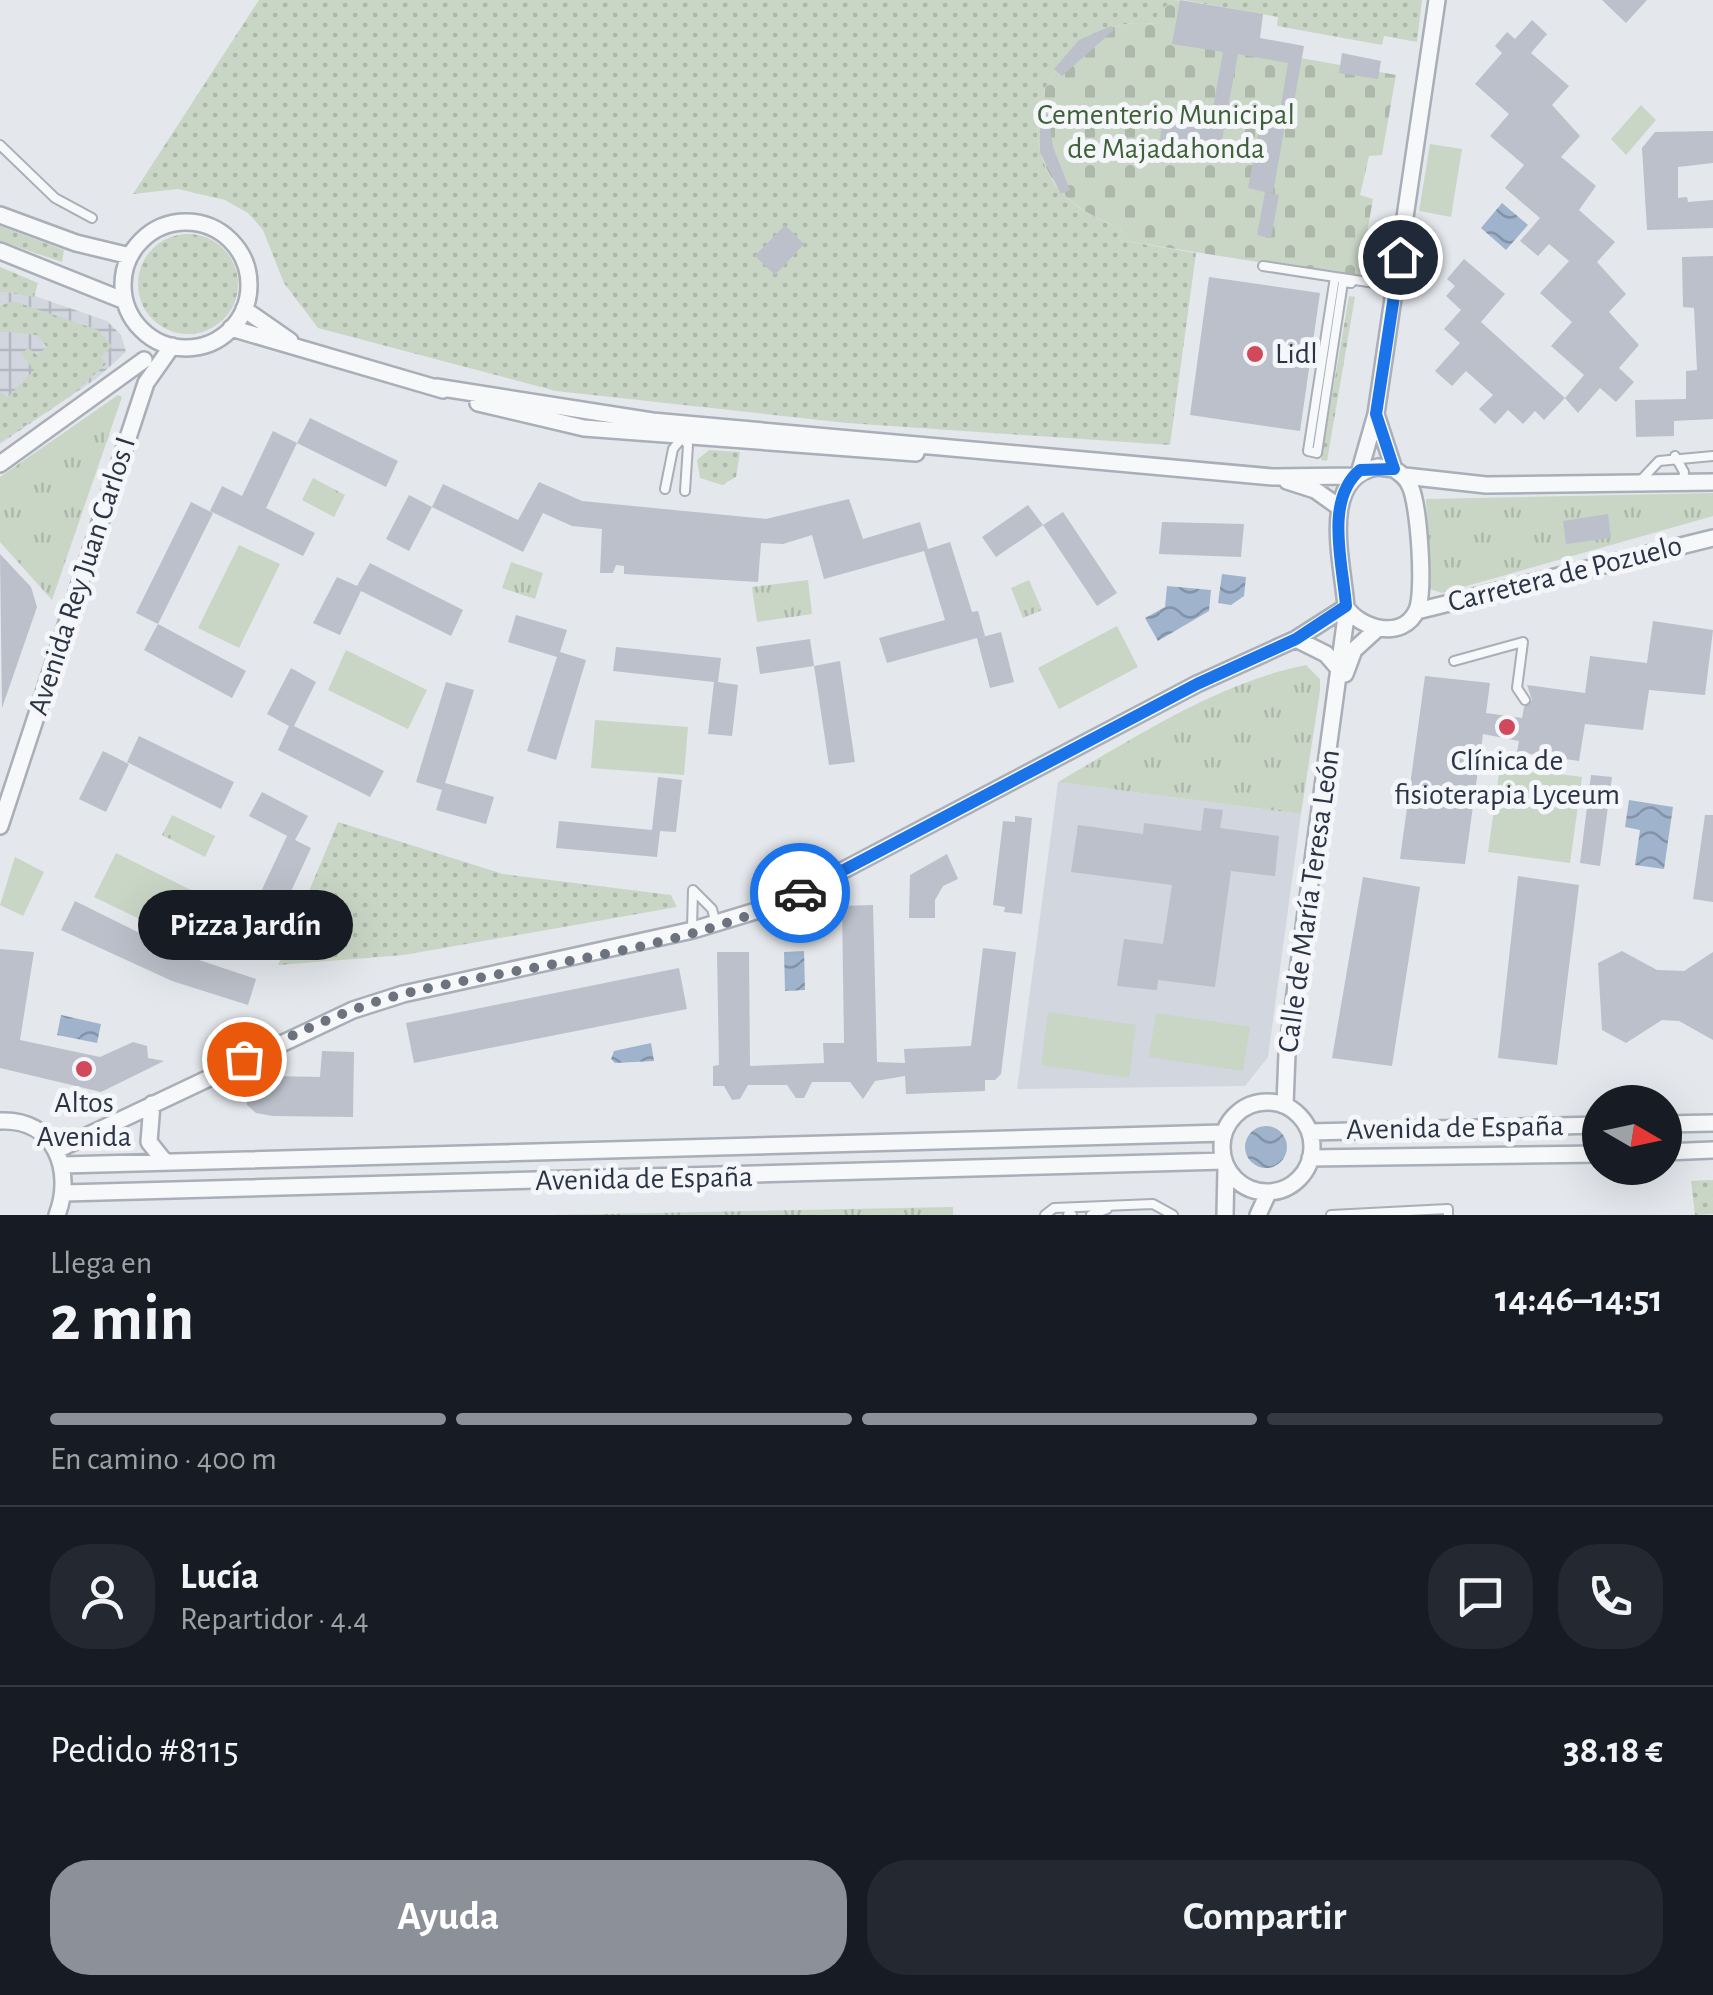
<!DOCTYPE html>
<html lang="es">
<head>
<meta charset="utf-8">
<style>
  :root { --surface:#171b24; --page:#242831; --text:#f1f3f6; --muted:#9ea1a6; --line:#363941; --accent:#8c9099 }
  body { margin:0; font-family:"Alegreya Sans",sans-serif; background:var(--page); color:var(--text); height:100vh; display:flex; flex-direction:column; font-size:38px; white-space:nowrap }
  * { box-sizing:border-box; margin:0 }
  p { font-size:32px; color:var(--muted) }
  .icon { flex:none; width:55px; height:55px; fill:none; stroke:currentColor; stroke-width:2; stroke-linecap:round; stroke-linejoin:round }
  .map { position:relative; height:1215px; overflow:hidden }
  .details { display:flex; flex-direction:column; background:var(--surface); flex:1 }
  .details>* { flex:none }
  .needle { width:65px; rotate:99deg }
  .fabs { position:absolute; left:1582px; top:1085px; display:grid; gap:20px }
  .fabs a { display:grid; place-items:center; width:100px; height:100px; border-radius:50%; background:var(--surface); box-shadow:0 10px 40px #0002; font-size:50px }
  .pin { position:absolute; display:grid; place-items:center; width:85px; height:85px; color:#fff; margin:-42px; border:5px solid #fff; border-radius:50%; box-shadow:0 2px 10px #0007 }
  .courier { position:absolute; display:grid; place-items:center; width:100px; height:100px; margin:-50px; border:8px solid #1a73e8; border-radius:50%; background:#fff; color:#222; box-shadow:0 2px 12px #0007 }
  .bubble { position:absolute; height:70px; border-radius:35px; background:var(--surface); box-shadow:0 10px 40px #0002; font-size:32px; font-weight:700; line-height:70px; text-align:center }
  .headline em { font-style:normal; font-weight:700 }
  .headline div { display:flex; flex-direction:column-reverse }
  .headline { display:flex; align-items:center; justify-content:space-between; height:170px; padding:0 50px }
  h1 { font-size:65px; font-weight:700; line-height:75px }
  .bar { display:grid; grid-template-columns:repeat(4,1fr); gap:15px 10px; align-content:center; height:120px; padding:0 50px }
  .bar i { height:12px; border-radius:8px; background:var(--line) }
  .bar .selected { background:var(--accent) }
  .bar p { grid-column:span 4 }
  .line { display:flex; align-items:center; gap:25px; padding:0 50px; border-top:2px solid var(--line) }
  .line div { flex:1 }
  .round { display:grid; place-items:center; flex:none; width:105px; height:105px; border-radius:40px; background:var(--page) }
  .button { display:flex; gap:20px; margin-top:auto; padding:20px 50px }
  .button a { flex:1; height:115px; border-radius:40px; background:var(--accent); color:#fff; font-size:40px; font-weight:700; line-height:115px; text-align:center }
  .button a+a { background:var(--page); color:var(--text) }
  .map>svg:first-child { display:block }
  .built { fill:#d2d6de }
  .industrial { fill:url(#industrial-grid) }
  .grass { fill:url(#grass-dots) }
  .cemetery { fill:url(#cemetery-stones) }
  .park { fill:url(#park-tufts) }
  .pitch { fill:#c9d6c5 }
  .water { fill:url(#water-waves) }
  .building { fill:#bbc0ca }
  .lines { fill:none; stroke-linecap:round; stroke-linejoin:round }
  .service-casing { stroke:#a9aeb7; stroke-width:12 }
  .minor-casing { stroke:#a9aeb7; stroke-width:20 }
  .service { stroke:#f7f8fa; stroke-width:8 }
  .minor { stroke:#f7f8fa; stroke-width:15 }
  .done { stroke:#6c737f; stroke-width:10; stroke-dasharray:0 18 }
  .route { stroke:#1a73e8; stroke-width:12 }
  .poi-dot { fill:#d1495b; stroke:#f4f6f9; stroke-width:4 }
  .labels { text-anchor:middle; dominant-baseline:central; stroke-width:10; stroke-linejoin:round; paint-order:stroke }
  .park-label { font-size:30px; fill:#3f6138; stroke:#f4f6f9 }
  .poi-label { font-size:30px; fill:#2b3445; stroke:#f4f6f9 }
  .street-label { font-size:30px; fill:#2b3445; stroke:#f4f6f9 }
</style>
</head>
<body>
<div class="map">
<svg width="1713" height="1215" viewBox="0 0 1713 1215">
  <defs>
    <pattern id="industrial-grid" width="8" height="8" patternUnits="userSpaceOnUse" patternTransform="scale(2.5)"><rect width="8" height="8" fill="#d2d6de"/><path d="M0 4h8M4 0v8" fill="none" stroke="#b4b8c0"/></pattern>
    <pattern id="grass-dots" width="8" height="8" patternUnits="userSpaceOnUse" patternTransform="scale(2.5)"><rect width="8" height="8" fill="#c9d6c5"/><path d="M2 2h.1M6 6h.1" fill="none" stroke="#adb8ab" stroke-width="1.8" stroke-linecap="round"/></pattern>
    <pattern id="cemetery-stones" width="16" height="16" patternUnits="userSpaceOnUse" patternTransform="scale(2.5)"><rect width="16" height="16" fill="#c9d6c5"/><path d="M2 7V4a2 2 0 0 1 4 0v3zM10 15v-3a2 2 0 0 1 4 0v3z" fill="#adb8ab"/></pattern>
    <pattern id="park-tufts" width="24" height="20" patternUnits="userSpaceOnUse" patternTransform="scale(2.5)"><rect width="24" height="20" fill="#c9d6c5"/><path d="M3 7l-1-3M5 7V3M7 7l1-3M15 17l-1-3M17 17v-4M19 17l1-3" fill="none" stroke="#adb8ab"/></pattern>
    <pattern id="water-waves" width="16" height="10" patternUnits="userSpaceOnUse" patternTransform="scale(2.5)"><rect width="16" height="10" fill="#9fb4cc"/><path d="M0 5q4-4 8 0t8 0" fill="none" stroke="#8293a7"/></pattern>
  </defs>
  <rect width="100%" height="100%" fill="#e4e7ec"/>
  <!-- built -->
  <path class="built" d="M1058,782L1301,814L1268,1057L1245,1086L1017,1089Z"/>
  <!-- industrial -->
  <path class="industrial" d="M0,284L107,321L121,335L126,352L97,378L0,444Z"/>
  <!-- grass -->
  <path class="grass" d="M259,0H1175L1155,24C1067,12 1004,114 1057,187C1073,208 1098,219 1121,229L1119,240L1196,253L1170,445L847,423L556,391L318,328L284,283L263,230L248,213L225,200L178,189L133,194Z
    M1184,0H1422L1417,42L1384,36L1382,45L1277,26L1278,17Z
    M0,226L64,250L62,262L0,241Z
    M138 284a50 50 0 1 1 100 0a50 50 0 1 1-100 0Z
    M0,267L38,283L34,297L0,291Z
    M1349,296L1355,297L1327,461L1321,460Z
    M13,301L98,330L112,346L101,357L106,364L69,397L0,442V392L8,397L34,370L21,354L28,348L37,355L47,347L37,335L0,331V306Z
    M709,450L740,452L736,477L722,485L700,478L697,460Z
    M338,822L503,874L671,895L677,907L404,955L278,965Z
    M1713,1180V1214L1695,1215L1691,1181Z"/>
  <!-- cemetery -->
  <path class="cemetery" d="M1175,0L1239,10L1233,46L1396,75L1382,155L1369,156L1360,195L1373,199L1359,278L1119,240L1121,229C1097,218 1073,208 1057,186C1004,114 1067,12 1155,24L1158,11Z"/>
  <!-- park -->
  <path class="park" d="M118,395L122,397L52,600L0,542V477Z
    M313,478L345,495L334,517L302,500Z
    M1713,493V516L1442,593L1430,589L1426,499Z
    M511,562L543,573L535,599L502,588Z
    M808,580L812,614L757,622L752,587Z
    M1029,580L1042,610L1023,618L1011,588Z
    M1306,665L1320,679V691L1301,814L1058,782C1136,737 1217,683 1306,665Z
    M172,815L215,836L205,857L162,835Z
    M953,1207V1215H553Z"/>
  <!-- pitch -->
  <path class="pitch" d="M1641,105L1656,120L1626,155L1611,139Z
    M1430,144L1462,149L1451,217L1419,211Z
    M239,545L280,564L239,648L198,628Z
    M1117,626L1138,667L1059,709L1038,668Z
    M346,650L427,690L408,729L328,690Z
    M595,720L688,727L684,775L591,768Z
    M1500,766L1582,777L1570,863L1488,852Z
    M116,853L195,892L173,935L94,897Z
    M15,857L44,872L23,916L0,905Z
    M1048,1012L1136,1025L1129,1078L1041,1065Z
    M1156,1013L1250,1027L1243,1071L1149,1057Z"/>
  <!-- water -->
  <path class="water" d="M1502,203L1528,225L1506,250L1481,228Z
    M1222,574L1246,577L1244,596L1231,605L1218,603Z
    M1167,586L1211,590L1209,611L1158,641L1145,618L1165,607Z
    M1629,800L1673,807L1664,869L1635,865L1640,830L1625,827Z
    M804,951L805,990L785,991L784,952Z
    M61,1015L101,1024L97,1043L57,1035Z
    M651,1043L654,1061L615,1063L611,1059L614,1051Z
    M1245 1147a21 21 0 1 1 42 0a21 21 0 1 1-42 0Z"/>
  <!-- building -->
  <path class="building" d="M1180,0L1263,14L1260,38L1304,46L1290,125L1278,123L1288,63L1238,54L1218,161L1159,152L1163,110L1211,119L1223,52L1172,44Z
    M1602,0H1647L1626,23Z
    M1532,20L1547,34L1531,53L1569,86L1552,105L1580,136L1561,157L1596,186L1579,210L1615,242L1597,262L1626,294L1609,312L1639,345L1619,368L1634,382L1616,402L1600,388L1578,413L1565,398L1584,375L1551,346L1572,322L1540,293L1569,261L1549,244L1538,256L1520,241L1540,218L1505,188L1524,165L1490,136L1509,114L1475,84L1502,53L1495,46L1507,32L1515,39Z
    M1111,26L1114,30L1062,76L1054,69L1079,40Z
    M1342,53L1381,61L1378,79L1339,73Z
    M1048,114L1053,147L1070,190L1061,194L1040,152V115Z
    M1261,120L1285,125L1273,193L1266,192L1279,195L1271,238L1257,235L1265,192L1248,188Z
    M1713,131V163L1678,167V198L1687,197L1688,202L1713,200V228L1647,230L1642,148L1655,132Z
    M785,225L804,244L775,275L755,256Z
    M1713,256V419L1674,421V436L1636,437L1635,400L1686,399V371L1697,370L1694,308L1683,307L1682,257Z
    M1464,259L1505,294L1481,322L1565,398L1544,420L1535,411L1523,424L1508,410L1495,424L1479,409L1493,395L1466,371L1452,386L1435,371L1460,343L1444,329L1461,310L1446,296L1455,286L1447,279Z
    M1209,277L1320,293L1300,431L1190,415Z
    M310,418L398,461L386,487L297,443Z
    M273,431L297,443L266,508L315,533L303,556L210,511L222,486L242,496Z
    M539,482L582,501L766,519L849,499L863,539L920,522L928,549L950,542L972,612L978,611L985,636L979,638L1001,632L1014,682L990,688L977,638L887,663L879,638L945,620L924,551L824,579L812,535L783,544L761,543L758,582L624,574V566L616,565L613,573H600L602,529L572,526L543,513L523,552L432,507L443,484L518,520Z
    M409,495L432,507L409,551L386,539Z
    M191,502L213,513L158,624L136,613Z
    M1028,505L1043,525L996,557L982,537Z
    M1063,512L1117,593L1097,606L1043,525Z
    M1608,514L1611,538L1566,544L1563,521Z
    M1162,522L1244,524L1241,557L1159,554Z
    M0,554L31,587L37,607L2,708Z
    M370,563L463,610L451,636L361,591L340,635L313,623L337,577L357,586Z
    M516,615L567,630L560,652L586,660L556,760L527,751L557,657L508,642Z
    M1653,621L1713,630L1705,695L1649,690L1643,730L1585,724L1579,761L1517,752L1519,741L1483,734L1465,864L1400,859L1425,676L1490,683L1486,713L1522,718L1524,707L1532,700L1527,685L1585,693L1590,656L1647,663Z
    M158,624L246,671L232,698L144,650Z
    M810,639L814,666L760,674L756,647Z
    M616,647L721,658L718,682L738,685L732,736L708,734L714,682L613,671Z
    M840,661L855,762L829,765L814,666Z
    M291,668L316,682L294,726L384,771L370,797L278,750L289,726L267,714Z
    M446,682L474,690L445,783L494,797L486,824L436,810L442,790L416,782Z
    M139,736L234,782L221,809L127,762Z
    M103,751L129,764L106,812L79,799Z
    M1591,775L1612,777L1600,866L1580,863Z
    M658,777L682,780L676,832L660,831L657,857L556,848L559,821L652,830Z
    M262,792L308,816L295,840L311,848L268,941L243,930L287,836L293,839L249,816Z
    M1204,808L1223,810L1220,828L1279,836L1275,876L1231,871L1215,987L1158,980L1157,990L1117,986L1124,939L1163,944L1172,885L1071,872L1078,825L1143,834L1144,823L1201,831Z
    M1705,815H1713V902L1693,899Z
    M1015,816L1032,818L1022,914L1004,912L1005,907L993,905L1003,821L1015,822Z
    M947,854L958,879L943,886L935,900V918H909L910,875Z
    M1518,876L1579,885L1557,1065L1498,1058Z
    M1363,877L1420,887L1392,1066L1332,1058Z
    M75,901L184,955L256,979L248,1005L172,981L61,930Z
    M873,905L877,1062L905,1063L904,1049L971,1046L983,948L1016,952L1001,1074L995,1080H985V1091L906,1094L905,1076L875,1081L863,1099L850,1082H812L804,1098H796L787,1085H748L740,1099L732,1100L724,1086H713V1066L719,1065L717,952H749L750,1066L824,1063L823,1043H844L842,906Z
    M0,949L34,952L20,1040L100,1057L133,1042L147,1046L148,1058L164,1061L101,1092L0,1068Z
    M1622,951L1657,970L1684,971L1713,952V1040L1679,1021L1662,1020L1626,1043L1602,1030L1598,963Z
    M679,968L687,1009L414,1063L406,1023Z
    M322,1051L354,1052L353,1117L273,1116L256,1113L247,1105V1093L254,1085H273L274,1076L320,1077Z"/>
  <g class="lines">
    <!-- service casing -->
    <g class="service-casing">
      <path id="service" d="M0,145L55,198L92,218
        M1263,266L1335,277
        M1317,453L1308,451L1335,277L1395,286
        M1317,453L1343,282L1351,283
        M1675,456L1684,472L1683,483
        M1641,480L1659,461L1713,456
        M665,489L673,449L682,438L688,445L685,491
        M1454,661L1523,642L1517,688L1525,700
        M692,928L693,890L712,909L716,924
        M1045,1215L1054,1208L1153,1204L1173,1215
        M1068,1215H1072
        M1091,1215L1107,1209
        M1331,1215L1448,1209V1215"/>
    </g>
    <!-- minor casing -->
    <g class="minor-casing">
      <path id="minor" d="M0,215L76,243L130,256
        M123 285a63 63 0 1 1 126 0a63 63 0 1 1-126 0Z
        M0,251L125,301
        M244,309L290,341
        M231,328L443,390
        M436,387L652,421L1273,477L1353,476
        M478,403L584,428L916,453
        M1376,414L1394,469
        M0,464L144,360
        M1378,467L1394,469C1401,474 1407,478 1410,486C1419,504 1425,592 1417,610C1403,641 1360,629 1346,607C1343,563 1318,477 1378,467Z
        M1360,470L1376,414L1437,0
        M1405,476L1486,485L1713,482
        M1287,481L1315,490L1339,507
        M1417,611L1713,538
        M1296,639L1326,654L1339,669
        M1345,674L1354,650L1377,629
        M0,826L146,383L172,346
        M1222 1147a45 45 0 1 1 90 0a45 45 0 1 1-90 0Z
        M152,1104L149,1142L165,1162
        M1285,1105L1287,1053L1347,609
        M0,1121C55,1118 74,1171 57,1215
        M1665,1124L1713,1123
        M1310,1132L1600,1125
        M57,1150L353,1010L403,994L693,930L779,904L1197,684L1296,639L1346,607
        M1665,1152L1713,1150
        M1310,1158L1600,1154
        M63,1165L1223,1133
        M65,1193L1224,1161
        M1225,1215L1226,1168
        M1258,1215L1268,1193"/>
    </g>
    <!-- service -->
    <use href="#service" class="service"/>
    <!-- minor -->
    <use href="#minor" class="minor"/>
  </g>
  <g class="lines">
    <!-- done -->
    <path class="done" d="M244,1059C297,1033 350,1007 407,993C530,964 688,950 800,893"/>
    <!-- route -->
    <path class="route" d="M800,893L1197,684L1296,639L1346,606C1343,565 1324,500 1360,470L1394,469L1376,414L1400,257"/>
  </g>
  <!-- markers -->
  <g class="poi-dot">
    <circle cx="1255" cy="354" r="10"/>
    <circle cx="1507" cy="727" r="10"/>
    <circle cx="84" cy="1069" r="10"/>
  </g>
  <g class="labels">
    <!-- park labels -->
    <g class="park-label">
      <text x="1166" y="115">Cementerio Municipal<tspan x="1166" dy="34">de Majadahonda</tspan></text>
    </g>
    <!-- poi labels -->
    <g class="poi-label">
      <text x="1275" y="354" text-anchor="start">Lidl</text>
      <text x="1507" y="761">Clínica de<tspan x="1507" dy="34">fisioterapia Lyceum</tspan></text>
      <text x="84" y="1103">Altos<tspan x="84" dy="34">Avenida</tspan></text>
    </g>
    <!-- street labels -->
    <g class="street-label">
      <text transform="translate(1565 574) rotate(-14)">Carretera de Pozuelo</text>
      <text transform="translate(82 576) rotate(-72)">Avenida Rey Juan Carlos I</text>
      <text transform="translate(1309 901) rotate(-82)">Calle de María Teresa León</text>
      <text transform="translate(1455 1128) rotate(-1)">Avenida de España</text>
      <text transform="translate(644 1179) rotate(-1)">Avenida de España</text>
    </g>
  </g>
</svg>
<div class="fabs">
<a><svg class="needle" viewBox="-14 -14 28 28"><path d="M0-13l5 13h-10z" fill="#e53935"/><path d="M0 13l5-13h-10z" fill="#9ea1a6"/></svg></a>
</div>
<div class="pin" style="left:244px;top:1059px;background:#ea580c"><svg class="icon" aria-label="bag" viewBox="0 0 24 24"><path d="M5 8h14l-1 12H6zM9 8a3 3 0 0 1 6 0"/></svg></div>
<div class="pin" style="left:1400px;top:257px;background:#1f2937"><svg class="icon" aria-label="home" viewBox="0 0 24 24"><path d="M3 11l9-7 9 7M6 9v11h12V9"/></svg></div>
<div class="courier" style="left:800px;top:893px"><svg class="icon" aria-label="car" viewBox="0 0 24 24"><path d="M5 17H2v-5l4-1 3-4h7l3 4 3 1v5h-3M9 17h6M6 11h13"/><circle cx="7" cy="17" r="2"/><circle cx="17" cy="17" r="2"/></svg></div>
<div class="bubble" style="left:138px;top:890px;width:215px">Pizza Jardín</div>
</div>
<section class="details">
<div class="headline"><div><h1>2 min</h1><p>Llega en</p></div><em>14:46–14:51</em></div>
<div class="bar"><i class="selected"></i><i class="selected"></i><i class="selected"></i><i></i><p>En camino · 400 m</p></div>
<div class="line" style="height:180px"><a class="round"><svg class="icon" aria-label="person" viewBox="0 0 24 24"><circle cx="12" cy="8" r="4"/><path d="M4 21q1-7 8-7t8 7"/></svg></a><div><b>Lucía</b><p>Repartidor · 4.4</p></div><a class="round"><svg class="icon" aria-label="chat" viewBox="0 0 24 24"><path d="M4 5h16v11H9l-5 4z"/></svg></a><a class="round"><svg class="icon" aria-label="phone" viewBox="0 0 24 24"><path d="M5 4h4l2 5-3 2q2 4 5 5l2-3 5 2v4C11 20 4 13 5 4z"/></svg></a></div>
<div class="line" style="height:130px"><div>Pedido #8115</div><b>38.18 €</b></div>
<div class="button"><a>Ayuda</a><a>Compartir</a></div>
</section>
</body>
</html>
